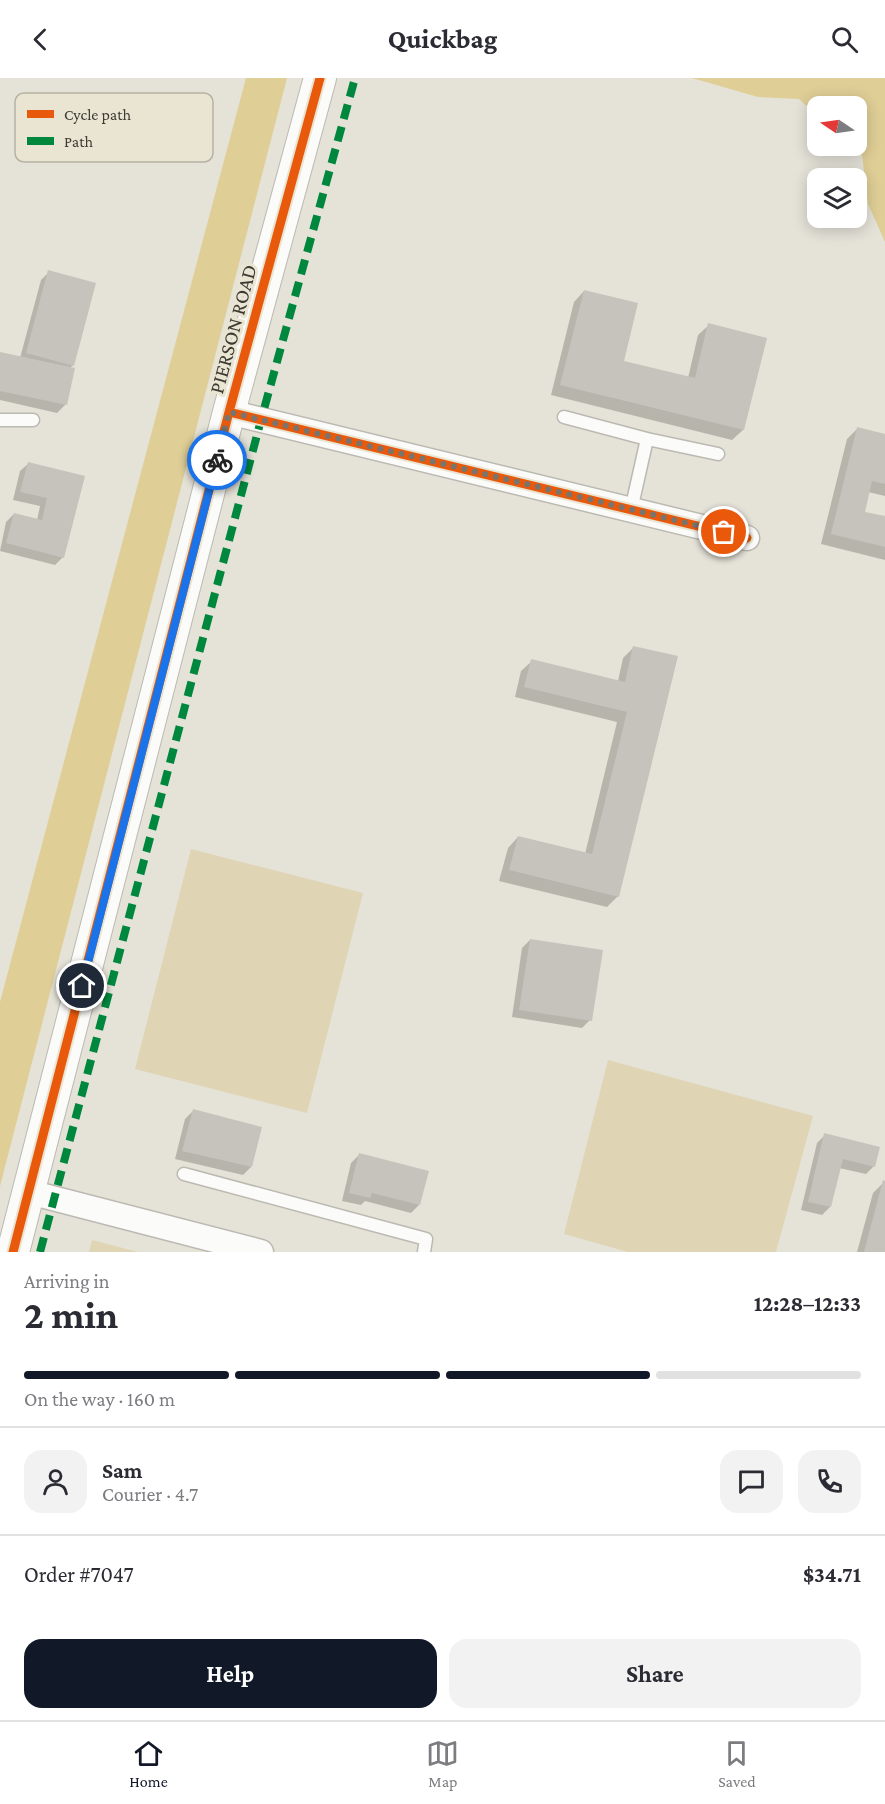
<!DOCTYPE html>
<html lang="en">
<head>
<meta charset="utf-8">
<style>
  :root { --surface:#fff; --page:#f2f2f3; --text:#2b2b33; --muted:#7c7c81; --line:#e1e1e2; --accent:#111827 }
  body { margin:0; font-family:"Crimson Pro",serif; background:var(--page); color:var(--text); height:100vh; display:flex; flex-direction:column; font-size:22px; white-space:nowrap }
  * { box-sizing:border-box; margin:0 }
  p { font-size:20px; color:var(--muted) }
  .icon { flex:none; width:33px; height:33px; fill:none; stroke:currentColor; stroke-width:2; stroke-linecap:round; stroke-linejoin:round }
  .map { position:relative; height:1174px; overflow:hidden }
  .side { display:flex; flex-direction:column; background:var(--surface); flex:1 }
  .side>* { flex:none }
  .needle { width:39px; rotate:283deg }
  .tools { position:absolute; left:807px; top:18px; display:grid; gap:12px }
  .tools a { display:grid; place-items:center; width:60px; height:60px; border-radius:12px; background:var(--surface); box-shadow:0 3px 15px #0003; font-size:30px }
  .pin { position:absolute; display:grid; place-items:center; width:51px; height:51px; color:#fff; margin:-26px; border:3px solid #fff; border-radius:50%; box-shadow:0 2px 6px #0007 }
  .courier { position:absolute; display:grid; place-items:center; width:60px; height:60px; margin:-30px; border:4px solid #1a73e8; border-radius:50%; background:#fff; color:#222; box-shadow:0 2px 8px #0007 }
  .overview em { font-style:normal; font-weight:700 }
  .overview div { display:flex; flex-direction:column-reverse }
  .overview { display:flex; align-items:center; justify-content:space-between; height:102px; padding:0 24px }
  h1 { font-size:39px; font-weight:700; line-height:45px }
  .bar { display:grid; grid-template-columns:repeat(4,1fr); gap:9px 6px; align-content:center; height:72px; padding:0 24px }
  .bar i { height:8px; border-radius:4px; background:var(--line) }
  .bar .active { background:var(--accent) }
  .bar p { grid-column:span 4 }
  .line { display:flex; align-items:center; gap:15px; padding:0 24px; border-top:2px solid var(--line) }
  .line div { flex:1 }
  .round { display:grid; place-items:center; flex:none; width:63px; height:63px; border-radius:18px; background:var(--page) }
  .button { display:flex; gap:12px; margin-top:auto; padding:12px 24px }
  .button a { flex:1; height:69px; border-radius:18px; background:var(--accent); color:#fff; font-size:24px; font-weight:700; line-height:69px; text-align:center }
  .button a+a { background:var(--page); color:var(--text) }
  header { display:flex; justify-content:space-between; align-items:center; height:78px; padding:0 24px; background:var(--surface); font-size:27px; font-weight:700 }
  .tabs { display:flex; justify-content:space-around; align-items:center; height:84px; border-top:2px solid var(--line); background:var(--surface); font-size:16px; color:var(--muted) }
  .tabs a { display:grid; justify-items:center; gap:3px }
  .tabs .active { color:var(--accent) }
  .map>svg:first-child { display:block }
  .green { fill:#dfd5b4 }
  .water { fill:#dfce96 }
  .shadow { fill:#0003 }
  .building { fill:#c5c3bb }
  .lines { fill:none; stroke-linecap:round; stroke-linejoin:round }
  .service-casing { stroke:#bcb9b2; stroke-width:15 }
  .minor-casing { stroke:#bcb9b2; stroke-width:27 }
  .tertiary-casing { stroke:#bcb9b2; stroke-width:34 }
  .service { stroke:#fbfbf9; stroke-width:12 }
  .minor { stroke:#fbfbf9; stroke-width:24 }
  .tertiary { stroke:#fbfbf9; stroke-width:32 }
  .quiet { stroke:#00873e; stroke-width:8; stroke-dasharray:15 8; stroke-linecap:butt }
  .cycleway-casing { stroke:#eae5d3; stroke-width:13 }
  .cycleway { stroke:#e8590c; stroke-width:9 }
  .done { stroke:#77756d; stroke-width:6; stroke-dasharray:0 10.8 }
  .route { stroke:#1a73e8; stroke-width:8 }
  .labels { text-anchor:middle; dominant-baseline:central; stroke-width:6; stroke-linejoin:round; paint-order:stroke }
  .street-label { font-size:21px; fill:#3c3a33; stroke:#eae5d3 }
  .key { fill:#eae5d3; stroke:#b6b2a3; stroke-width:1.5 }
  .key-label { font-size:16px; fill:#3c3a33 }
</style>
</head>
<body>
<header><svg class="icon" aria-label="back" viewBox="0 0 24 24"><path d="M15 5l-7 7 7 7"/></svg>Quickbag<svg class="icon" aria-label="search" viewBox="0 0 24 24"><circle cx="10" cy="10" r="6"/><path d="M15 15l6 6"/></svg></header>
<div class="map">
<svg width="885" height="1174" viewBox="0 0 885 1174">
  <rect width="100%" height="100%" fill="#e5e2d8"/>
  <!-- green -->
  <path class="green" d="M191,771L363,815L307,1035L135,991Z
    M608,982L813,1038L776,1174H628L564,1156Z
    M92,1162L138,1174H89Z"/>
  <!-- water -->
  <path class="water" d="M246,0H287L0,1108V924Z
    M692,0H885V164L868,126L862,77L851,68H856V28H818L817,38L799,21L758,19Z"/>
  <!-- shadow -->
  <path class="shadow" d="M49,194L73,287L69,291L65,327L57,335L0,322V276L20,280L41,202Z
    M584,213L622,284L688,300L698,257L709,247L743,352L732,362L551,317L574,224Z
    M858,350L885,357V418L868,414L863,435L885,440V482L821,466L847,361Z
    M28,386L83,399L63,479L55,487L0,473L6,444L14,436L37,442L40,428L13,422L20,393Z
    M634,569L618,818L607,829L499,803L508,770L518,759L585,776L617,644L515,619L521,593L532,583L618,603L623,580Z
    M530,862L590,942L582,950L512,939L522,870Z
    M193,1033L251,1089L243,1097L175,1081L185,1041Z
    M825,1057L874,1088L866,1096L839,1090L830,1129L822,1137L801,1132L817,1065Z
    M359,1077L419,1127L411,1135L365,1123L361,1127L342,1123L351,1085Z
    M884,1104L885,1174H857L873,1115Z"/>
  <!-- building -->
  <path class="building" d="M48,192L96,205L74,288L26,275Z
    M584,212L638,225L624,283L695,300L708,245L767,260L744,352L560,307Z
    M0,274L75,290L67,327L0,313Z
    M857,349L885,356V406L872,403L865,434L885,438V469L831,456Z
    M28,384L85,398L64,480L6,465L14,435L42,442L47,420L20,414Z
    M633,568L678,578L619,819L509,792L518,758L592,776L627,634L524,609L531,581L625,604Z
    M530,861L603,872L592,943L519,932Z
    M193,1031L262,1049L252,1089L182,1073Z
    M824,1055L880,1069L875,1089L843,1081L831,1129L808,1124Z
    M359,1075L429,1093L420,1127L372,1115L370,1120L349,1115Z
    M883,1102L885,1103V1174H864Z"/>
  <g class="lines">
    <!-- service casing -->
    <g class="service-casing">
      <path id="service" d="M564,339L647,361L631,432
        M0,342H33
        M647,361L718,376
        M184,1096L426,1161L424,1174"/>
    </g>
    <!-- minor casing -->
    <g class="minor-casing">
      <path id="minor" d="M229,334L747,460
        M29,1114L261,1174"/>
    </g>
    <!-- tertiary casing -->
    <g class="tertiary-casing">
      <path id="tertiary" d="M13,1174L229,334L320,0"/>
    </g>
    <!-- service -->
    <use href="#service" class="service"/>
    <!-- minor -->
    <use href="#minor" class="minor"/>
    <!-- tertiary -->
    <use href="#tertiary" class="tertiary"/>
    <!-- quiet -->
    <path class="quiet" d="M40,1174L261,342L355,0"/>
    <!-- cycleway casing -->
    <g class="cycleway-casing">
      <path id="cycleway" d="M229,334L747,460
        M13,1174L229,334L320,0"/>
    </g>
    <!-- cycleway -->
    <use href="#cycleway" class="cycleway"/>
  </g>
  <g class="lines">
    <!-- done -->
    <path class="done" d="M217,382L229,334L724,454"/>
    <!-- route -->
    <path class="route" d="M82,908L217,382"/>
  </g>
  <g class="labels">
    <!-- street labels -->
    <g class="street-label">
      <text transform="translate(233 251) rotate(-75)">PIERSON ROAD</text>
    </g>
  </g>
  <!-- legend -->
  <rect x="15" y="15" width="198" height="69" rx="9" class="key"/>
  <rect x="27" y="32" width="27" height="8" fill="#e8590c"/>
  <rect x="27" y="59" width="27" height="8" fill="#00873e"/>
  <g class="key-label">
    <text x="64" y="42">Cycle path</text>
    <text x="64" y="69">Path</text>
  </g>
</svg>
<div class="tools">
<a><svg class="needle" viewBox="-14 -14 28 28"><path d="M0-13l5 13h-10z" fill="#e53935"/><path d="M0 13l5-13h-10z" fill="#7c7c81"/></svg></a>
<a><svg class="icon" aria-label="layers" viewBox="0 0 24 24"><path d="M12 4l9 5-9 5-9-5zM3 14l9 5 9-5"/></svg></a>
</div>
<div class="pin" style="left:724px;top:454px;background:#ea580c"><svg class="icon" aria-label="bag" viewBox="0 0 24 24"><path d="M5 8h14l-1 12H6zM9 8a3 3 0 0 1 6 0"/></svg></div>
<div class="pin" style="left:82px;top:908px;background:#1f2937"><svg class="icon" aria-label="home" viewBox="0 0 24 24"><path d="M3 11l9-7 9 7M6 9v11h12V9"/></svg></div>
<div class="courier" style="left:217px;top:382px"><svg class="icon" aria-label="bike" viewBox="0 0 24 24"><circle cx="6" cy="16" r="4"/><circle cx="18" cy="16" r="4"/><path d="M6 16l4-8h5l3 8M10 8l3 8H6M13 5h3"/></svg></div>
</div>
<section class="side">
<div class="overview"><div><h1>2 min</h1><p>Arriving in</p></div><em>12:28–12:33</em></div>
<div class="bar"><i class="active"></i><i class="active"></i><i class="active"></i><i></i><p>On the way · 160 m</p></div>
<div class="line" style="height:108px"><a class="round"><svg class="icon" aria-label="person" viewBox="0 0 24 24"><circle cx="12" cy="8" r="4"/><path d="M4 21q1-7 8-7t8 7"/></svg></a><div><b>Sam</b><p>Courier · 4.7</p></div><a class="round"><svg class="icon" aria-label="chat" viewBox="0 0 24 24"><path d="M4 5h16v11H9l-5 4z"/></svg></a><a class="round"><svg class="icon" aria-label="phone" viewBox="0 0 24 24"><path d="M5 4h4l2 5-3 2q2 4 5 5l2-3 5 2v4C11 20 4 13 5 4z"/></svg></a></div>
<div class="line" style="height:78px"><div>Order #7047</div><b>$34.71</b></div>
<div class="button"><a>Help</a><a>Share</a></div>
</section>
<nav class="tabs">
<a class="active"><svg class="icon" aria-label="home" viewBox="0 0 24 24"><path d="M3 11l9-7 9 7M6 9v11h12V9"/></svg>Home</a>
<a><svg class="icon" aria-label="map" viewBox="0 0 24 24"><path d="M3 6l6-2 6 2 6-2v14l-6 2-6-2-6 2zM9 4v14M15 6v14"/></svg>Map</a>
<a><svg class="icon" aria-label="saved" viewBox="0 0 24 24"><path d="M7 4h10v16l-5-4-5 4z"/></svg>Saved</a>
</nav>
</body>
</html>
